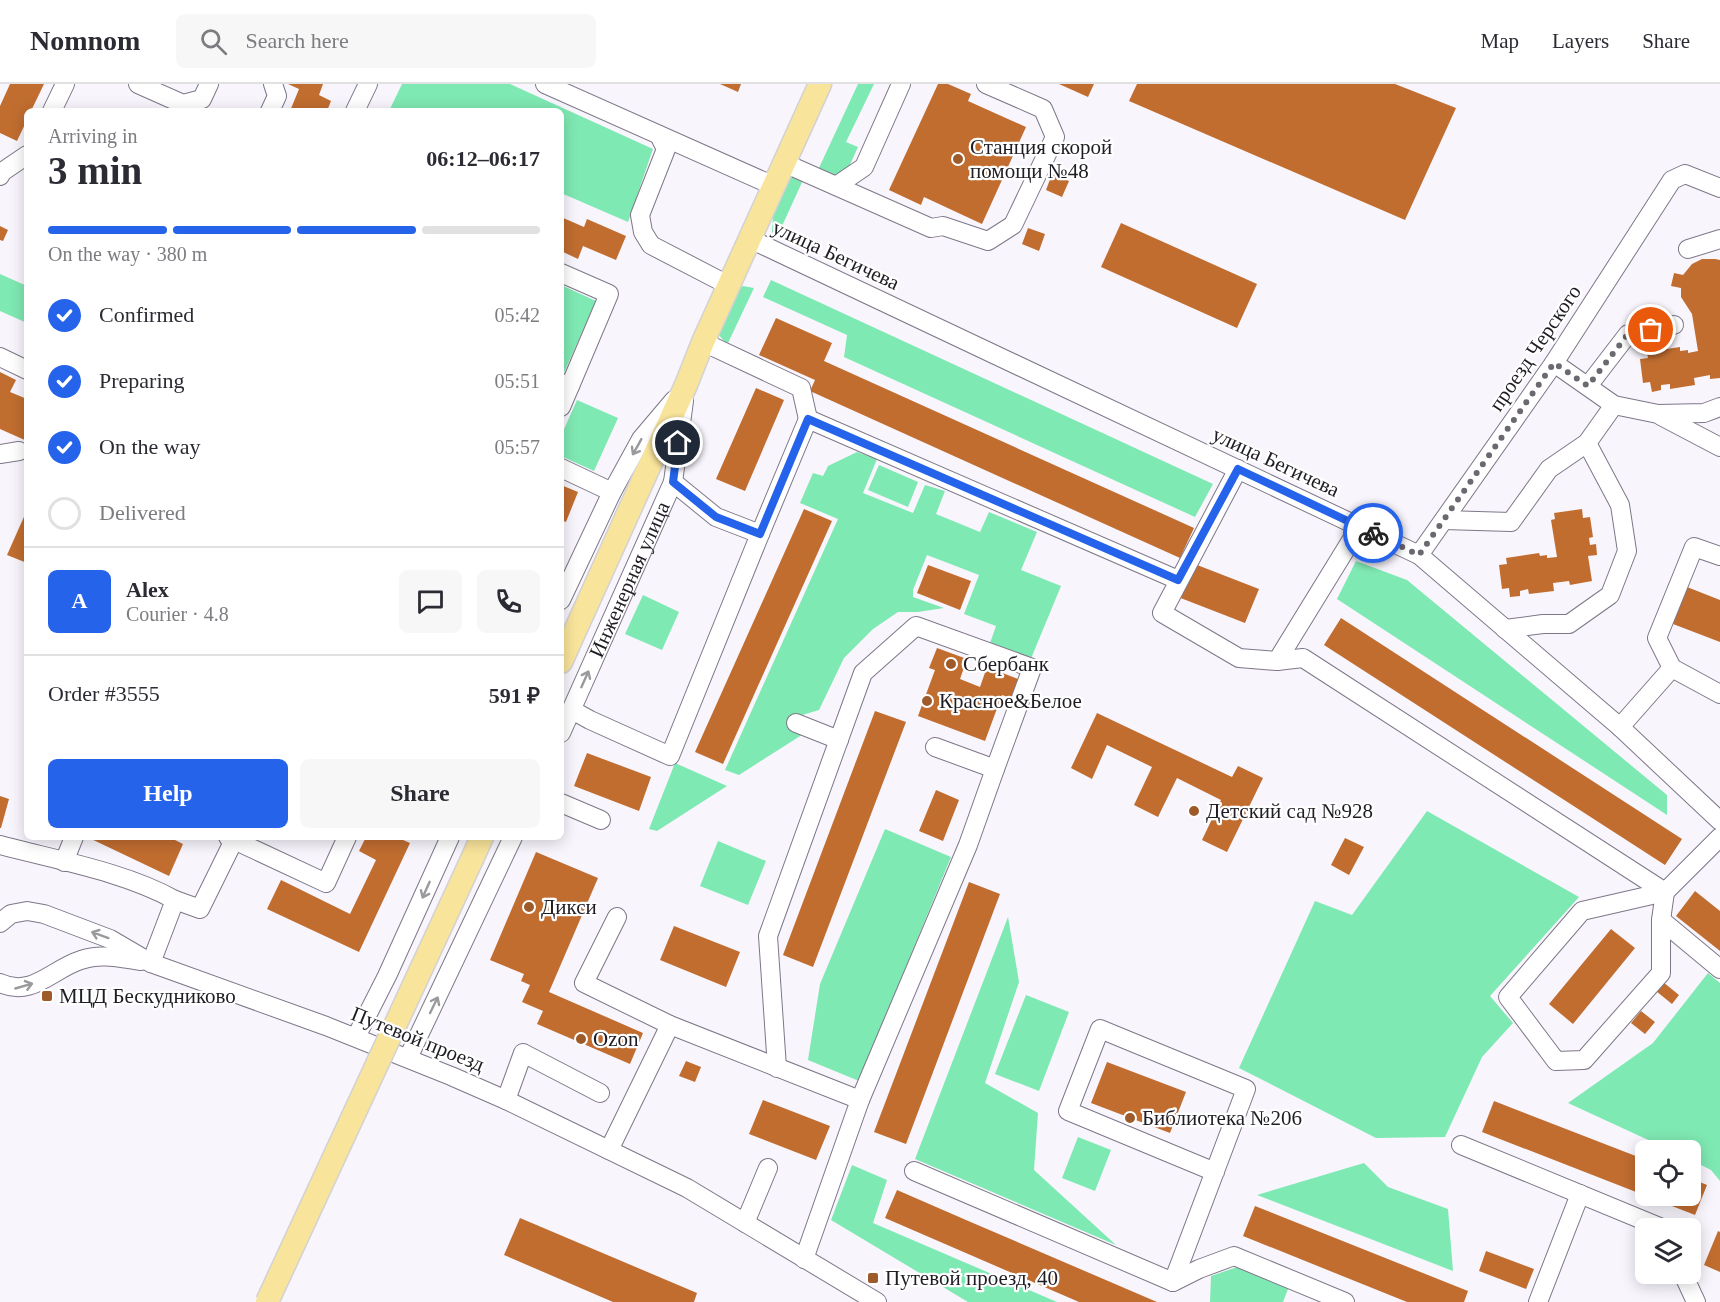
<!DOCTYPE html>
<html lang="en">
<head>
<meta charset="utf-8">
<style>
  :root { --surface:#fff; --page:#f7f7f7; --text:#2b2b33; --muted:#7c7c81; --line:#e1e1e2; --accent:#2563eb }
  body { margin:0; font-family:"Times New Roman",serif; background:var(--page); color:var(--text); height:100vh; display:flex; flex-direction:column; font-size:22px; white-space:nowrap }
  * { box-sizing:border-box; margin:0 }
  p { font-size:20px; color:var(--muted) }
  .icon { flex:none; width:33px; height:33px; fill:none; stroke:currentColor; stroke-width:2; stroke-linecap:round; stroke-linejoin:round }
  .map { position:relative; flex:1; overflow:hidden }
  .details { position:absolute; left:24px; top:24px; width:540px; height:732px; display:flex; flex-direction:column; background:var(--surface); border-radius:9px; box-shadow:0 3px 15px #0003 }
  .details>* { flex:none }
  .fabs { position:absolute; left:1635px; top:1056px; display:grid; gap:12px }
  .fabs a { display:grid; place-items:center; width:66px; height:66px; border-radius:9px; background:var(--surface); box-shadow:0 3px 15px #0003; font-size:30px }
  .pin { position:absolute; display:grid; place-items:center; width:51px; height:51px; color:#fff; margin:-26px; border:3px solid #fff; border-radius:50%; box-shadow:0 2px 6px #0007 }
  .courier { position:absolute; display:grid; place-items:center; width:60px; height:60px; margin:-30px; border:4px solid #2563eb; border-radius:50%; background:#fff; color:#222; box-shadow:0 2px 8px #0007 }
  .head em { font-style:normal; font-weight:600 }
  .head div { display:flex; flex-direction:column-reverse }
  .head { display:flex; align-items:center; justify-content:space-between; height:102px; padding:0 24px }
  h1 { font-size:39px; font-weight:600; line-height:45px }
  .bar { display:grid; grid-template-columns:repeat(4,1fr); gap:9px 6px; align-content:center; height:72px; padding:0 24px }
  .bar i { height:8px; border-radius:4px; background:var(--line) }
  .bar .current { background:var(--accent) }
  .bar p { grid-column:span 4 }
  .line { display:flex; align-items:center; gap:15px; padding:0 24px; border-top:2px solid var(--line) }
  .line div { flex:1 }
  .round { display:grid; place-items:center; flex:none; width:63px; height:63px; border-radius:9px; background:var(--page) }
  ol { padding:0 24px; list-style:none }
  li { display:flex; align-items:center; gap:18px; height:66px }
  li p { margin-inline-start:auto }
  li .icon { padding:6px; border-radius:50%; background:var(--accent); color:#fff; stroke-width:4 }
  li:last-child { color:var(--muted) }
  li i { width:33px; height:33px; border:3px solid var(--line); border-radius:50% }
  .button { display:flex; gap:12px; margin-top:auto; padding:12px 24px }
  .button a { flex:1; height:69px; border-radius:9px; background:var(--accent); color:#fff; font-size:24px; font-weight:600; line-height:69px; text-align:center }
  .button a+a { background:var(--page); color:var(--text) }
  header { display:flex; align-items:center; gap:36px; box-sizing:border-box; height:84px; padding:0 30px; background:var(--surface); border-bottom:2px solid var(--line) }
  header strong { font-size:28px }
  nav { display:flex; gap:33px; margin-inline-start:auto; font-size:21px }
  .search { width:420px; height:54px; background:var(--page); display:flex; align-items:center; gap:15px; box-sizing:border-box; padding:0 21px; border-radius:9px; color:var(--muted); font-size:22px }
  .map>svg:first-child { display:block }
  .green { fill:#7fe9b3 }
  .building { fill:#c16d30 }
  .lines { fill:none; stroke-linecap:round; stroke-linejoin:round }
  .minor-casing { stroke:#7e7788; stroke-width:20 }
  .major-casing { stroke:#d2d2d3; stroke-width:25 }
  .minor { stroke:#fff; stroke-width:18 }
  .major { stroke:#f9e49b; stroke-width:22 }
  .major-bridge-casing { stroke:#d2d2d3; stroke-width:25; stroke-linecap:butt }
  .major-bridge { stroke:#f9e49b; stroke-width:22 }
  .oneway { stroke:#9a999c }
  .done { stroke:#6b686f; stroke-width:6; stroke-dasharray:0 10.8 }
  .route { stroke:#2563eb; stroke-width:8 }
  .poi-dot { fill:#9e5b29; stroke:#fff; stroke-width:2 }
  .labels { text-anchor:middle; dominant-baseline:central; stroke-width:4.5; stroke-linejoin:round; paint-order:stroke }
  .poi-label { font-size:21px; fill:#1f1c23; stroke:#fff; text-anchor:start }
  .street-label { font-size:21px; fill:#1f1c23; stroke:#fff }
</style>
</head>
<body>
<header>
<strong>Nomnom</strong>
<div class="search"><svg class="icon" aria-label="search" viewBox="0 0 24 24"><circle cx="10" cy="10" r="6"/><path d="M15 15l6 6"/></svg>Search here</div>
<nav><a>Map</a><a>Layers</a><a>Share</a></nav>
</header>
<div class="map">
<svg width="1720" height="1218" viewBox="0 0 1720 1218">
  <rect width="100%" height="100%" fill="#f8f5fd"/>
  <!-- green -->
  <path class="green" d="M402,0H510L653,65L628,138L561,109V27H389Z
    M858,0H874L846,58L858,63L848,85L836,94L818,86Z
    M793,89L804,94L777,153L772,148L773,132Z
    M0,190L27,202V239L0,227Z
    M771,196L1213,400L1195,433L844,273L847,251L763,213Z
    M561,201L596,217L563,291L561,290Z
    M743,202L754,204L728,259L724,257L718,250L740,204Z
    M577,316L618,334L594,387L561,372V352Z
    M857,368L877,375L863,409L913,429L925,401L945,407L936,430L980,448L989,428L1037,448L1021,486L1061,502L1030,577L989,562L996,542L964,530L979,491L927,471L913,506V513L944,524L918,528H898L873,545L844,574L819,626L799,632L805,649L739,691L725,686L838,435L800,419L813,389L823,392L828,382Z
    M879,381L918,398L908,423L868,406Z
    M1356,477L1407,496L1667,711V731L1337,515Z
    M643,511L679,528L662,566L625,550Z
    M675,679L727,702L657,747L649,745Z
    M1427,727L1579,813L1490,912L1513,939L1482,973L1445,1053L1376,1054L1239,984L1315,817L1352,831Z
    M885,745L951,773L859,997L808,976L820,900Z
    M718,757L766,777L748,821L700,802Z
    M1008,833L1019,898L985,999L1038,1029L1034,1086L1116,1161L915,1075Z
    M1708,889L1720,899V1097L1711,1086L1691,1076L1690,1066H1670L1568,1019L1653,959Z
    M1026,911L1069,928L1039,1007L995,990Z
    M1078,1053L1111,1066L1095,1107L1062,1094Z
    M1364,1079L1388,1103L1448,1125L1453,1187L1257,1111Z
    M852,1081L887,1096L873,1139L1057,1218H968L831,1136Z
    M1240,1182L1290,1200L1283,1218H1210L1211,1192Z"/>
  <!-- building -->
  <path class="building" d="M10,0H44L31,27H27V36L17,57L0,49V22Z
    M288,0H323L319,11L331,17L327,27H290L299,5Z
    M720,0H741L738,8Z
    M938,0H948L971,10L968,17L1026,43L982,140L924,113L921,121L889,106Z
    M1059,0H1094L1088,13Z
    M1137,0H1395L1456,24L1405,136L1129,17Z
    M1052,90L1069,97L1062,113L1046,106Z
    M561,133L584,143L587,135L626,152L616,176L583,162L578,175L561,167Z
    M1121,139L1257,200L1237,244L1101,183Z
    M0,142L8,146L3,157L0,156Z
    M1028,144L1045,150L1039,167L1022,160Z
    M1702,175H1715L1720,176V294L1710,295V291L1694,294L1695,301L1670,305V300L1661,301V306L1652,308L1650,298L1643,299L1640,275L1648,274L1647,268L1680,263V267L1688,266V269L1698,267L1692,230L1681,213V204L1671,202L1674,189L1683,191L1692,180Z
    M776,234L832,259L824,277L1194,444L1180,474L810,307L815,296L759,271Z
    M0,288L16,296L10,308L27,315V357L0,345Z
    M756,304L784,316L745,407L716,395Z
    M561,401L578,408L566,438L561,436Z
    M804,425L832,437L723,680L695,668Z
    M1582,425L1583,434L1590,433L1593,453L1589,454L1590,461L1596,460L1597,471L1588,472L1592,497L1570,501L1569,497L1553,499L1554,507L1529,510L1528,505L1520,507V512L1510,513L1509,504L1502,505L1499,481L1507,480L1506,474L1539,469L1540,472L1547,471V474L1557,473L1551,436L1555,435L1554,429Z
    M27,426V479L7,471Z
    M1192,479L1259,505L1245,539L1178,513Z
    M928,481L971,497L960,526L917,509Z
    M1687,503L1720,516V558L1673,540Z
    M1341,534L1682,755L1665,781L1324,561Z
    M937,564L967,575L960,595L980,603L987,583L1018,595L1011,614L1002,611L985,657L918,632L935,586L929,584Z
    M875,627L906,638L813,883L783,871Z
    M1097,629L1232,693L1238,682L1263,694L1227,768L1202,756L1221,716L1177,694L1158,733L1134,721L1152,683L1107,661L1092,695L1071,684Z
    M587,669L651,693L639,727L574,702Z
    M936,706L959,716L943,757L919,747Z
    M0,712L9,715L1,744H0Z
    M87,753H169L183,760L169,792Z
    M366,753H396L410,759L359,868L267,825L281,796L350,830L376,776L359,767Z
    M1345,754L1364,763L1349,791L1331,781Z
    M536,768L598,794L549,908L643,949L630,980L537,940L543,927L522,918L530,901L521,897L524,890L490,876Z
    M969,798L1000,810L906,1060L874,1048Z
    M1695,807L1720,827V867L1676,832Z
    M674,842L740,868L726,903L660,876Z
    M1611,845L1635,864L1573,940L1549,920Z
    M1663,898L1679,911L1672,920L1656,907Z
    M1641,927L1655,938L1645,950L1631,939Z
    M686,977L701,983L695,998L679,992Z
    M1107,978L1186,1008L1170,1049L1091,1019Z
    M763,1016L830,1042L816,1076L749,1050Z
    M1494,1017L1646,1076V1112H1690V1094L1707,1101L1695,1131L1482,1048Z
    M897,1106L966,1136L1157,1218H1079L885,1134Z
    M1255,1122L1468,1207L1464,1218H1407L1243,1152Z
    M520,1134L697,1209L694,1218H613L504,1171Z
    M1718,1147L1720,1148V1188L1704,1181Z
    M1486,1167L1534,1185L1526,1205L1479,1187Z"/>
  <g class="lines">
    <!-- minor casing -->
    <g class="minor-casing">
      <g id="minor">
        <path d="M138,0L183,20L202,15L209,0"/>
        <path d="M545,0L774,102"/>
        <path d="M52,27L65,0"/>
        <path d="M270,27L277,12L273,0"/>
        <path d="M355,27L368,0"/>
        <path d="M659,51L666,65L640,131L643,148L651,161L728,201"/>
        <path d="M784,79L931,144L943,142L988,157L1013,141L1055,53L1043,25L986,0"/>
        <path d="M0,92L2,88L27,71"/>
        <path d="M836,102L864,83L901,0"/>
        <path d="M750,155L1419,471L1620,643L1720,737"/>
        <path d="M1688,165L1720,155"/>
        <path d="M561,189L609,210L570,302L561,299"/>
        <path d="M703,258L801,304L808,335"/>
        <path d="M0,273L27,286"/>
        <path d="M1554,279L1614,321L1658,330L1704,329L1720,323"/>
        <path d="M1588,302L1628,250L1674,241"/>
        <path d="M561,323L570,302"/>
        <path d="M1661,332L1720,363"/>
        <path d="M0,370L19,367"/>
        <path d="M561,384L612,408"/>
        <path d="M1238,385L1162,529L1239,574L1277,577L1360,442"/>
        <path d="M673,398L716,433L760,450L808,335L1178,496"/>
        <path d="M1444,436L1511,438L1549,385L1587,359"/>
        <path d="M1419,471L1554,279L1672,96L1685,90L1720,104"/>
        <path d="M561,516L612,408L641,355L674,316"/>
        <path d="M1505,545L1543,540H1569L1610,511L1627,467L1620,421L1587,359L1614,321"/>
        <path d="M1277,577L1303,574L1665,808L1720,753"/>
        <path d="M1672,584L1657,554L1694,463L1720,472"/>
        <path d="M572,626L590,636L670,672L760,450"/>
        <path d="M796,639L839,656"/>
        <path d="M1620,643L1672,584L1720,610"/>
        <path id="s1" d="M561,649L673,398L684,317"/>
        <path d="M561,719L601,736"/>
        <path d="M234,756L326,799L347,753"/>
        <path d="M0,761C56,776 125,788 175,816L151,879"/>
        <path d="M64,778L74,753"/>
        <path d="M1665,808L1661,836V889L1584,976L1556,977L1508,913L1582,827Z"/>
        <path d="M175,816L200,825L234,756L228,753"/>
        <path d="M1661,836L1720,885"/>
        <path d="M0,839L11,830L27,827L44,830L110,855L151,879L326,942L451,992L506,1016L687,1104L877,1218"/>
        <path d="M0,899C32,914 52,885 81,876C101,869 120,874 141,877"/>
        <path d="M670,941L860,1016L804,1175"/>
        <path d="M356,953L387,892L450,753"/>
        <path d="M408,974L513,753"/>
        <path d="M777,984L768,852L863,589L916,542L1032,584L995,685"/>
        <path d="M506,1016L523,969L600,1009"/>
        <path d="M860,1016L968,761L995,685L935,663"/>
        <path d="M1461,1061L1662,1144"/>
        <path d="M609,1066L670,941L584,899L617,833"/>
        <path d="M914,1087L1173,1198L1199,1185L1234,1172L1345,1218"/>
        <path d="M745,1139L768,1084"/>
        <path d="M1683,1190L1696,1218"/>
        <path d="M1173,1198L1246,1005L1100,945L1068,1027L1215,1088"/>
        <path d="M1538,1218L1580,1110"/>
      </g>
    </g>
    <!-- major casing -->
    <g class="major-casing">
      <path id="major" d="M561,578L686,301L703,258L820,0
        M473,773L482,753"/>
    </g>
    <!-- minor -->
    <use href="#minor" class="minor"/>
    <!-- major -->
    <use href="#major" class="major"/>
    <!-- major-bridge casing -->
    <g class="major-bridge-casing">
      <path id="major-bridge" d="M267,1218L473,773"/>
    </g>
    <!-- major-bridge -->
    <use href="#major-bridge" class="major-bridge"/>
  </g>
  <!-- one-way arrows -->
  <defs><path id="oneway-shaft" d="M-6 0H5M1.5-3L5.5 0L1.5 3" fill="none" stroke-width="1.6" stroke-linecap="round" stroke-linejoin="round" transform="scale(1.5)"/></defs>
  <g class="oneway">
    <use href="#oneway-shaft" transform="translate(637 363) rotate(119)"/>
    <use href="#oneway-shaft" transform="translate(585 595) rotate(-66)"/>
    <use href="#oneway-shaft" transform="translate(426 806) rotate(114)"/>
    <use href="#oneway-shaft" transform="translate(100 851) rotate(-160)"/>
    <use href="#oneway-shaft" transform="translate(24 902) rotate(-16)"/>
    <use href="#oneway-shaft" transform="translate(434 921) rotate(-64)"/>
  </g>
  <g class="lines">
    <!-- done -->
    <path class="done" d="M1373,449L1419,471L1554,279L1588,302L1628,250L1651,246"/>
    <!-- route -->
    <path class="route" d="M678,359L673,398L716,433L760,450L808,335L1178,496L1238,385L1373,449"/>
  </g>
  <!-- markers -->
  <g class="poi-dot">
    <circle cx="958" cy="75" r="6"/>
    <circle cx="951" cy="580" r="6"/>
    <circle cx="927" cy="617" r="6"/>
    <circle cx="1194" cy="727" r="6"/>
    <circle cx="529" cy="823" r="6"/>
    <rect x="41" y="906" width="12" height="12" rx="3"/>
    <circle cx="581" cy="955" r="6"/>
    <circle cx="1130" cy="1034" r="6"/>
    <rect x="867" y="1188" width="12" height="12" rx="3"/>
  </g>
  <g class="labels">
    <!-- poi labels -->
    <g class="poi-label">
      <text x="970" y="63">Станция скорой<tspan x="970" dy="24">помощи №48</tspan></text>
      <text x="963" y="580">Сбербанк</text>
      <text x="939" y="617">Красное&amp;Белое</text>
      <text x="1206" y="727">Детский сад №928</text>
      <text x="541" y="823">Дикси</text>
      <text x="59" y="912">МЦД Бескудниково</text>
      <text x="593" y="955">Ozon</text>
      <text x="1142" y="1034">Библиотека №206</text>
      <text x="885" y="1194">Путевой проезд, 40</text>
    </g>
    <!-- street labels -->
    <g class="street-label">
      <text transform="translate(836 171) rotate(25)">улица Бегичева</text>
      <text transform="translate(1535 264) rotate(-56)">проезд Черского</text>
      <text transform="translate(1276 378) rotate(25)">улица Бегичева</text>
      <text stroke="none"><textPath href="#s1" startOffset="168">Инженерная улица</textPath></text>
      <text transform="translate(418 955) rotate(22)">Путевой проезд</text>
    </g>
  </g>
</svg>
<div class="fabs">
<a><svg class="icon" aria-label="locate" viewBox="0 0 24 24"><circle cx="12" cy="12" r="6"/><path d="M12 2v4M12 18v4M2 12h4M18 12h4"/></svg></a>
<a><svg class="icon" aria-label="layers" viewBox="0 0 24 24"><path d="M12 4l9 5-9 5-9-5zM3 14l9 5 9-5"/></svg></a>
</div>
<div class="pin" style="left:1651px;top:246px;background:#ea580c"><svg class="icon" aria-label="bag" viewBox="0 0 24 24"><path d="M5 8h14l-1 12H6zM9 8a3 3 0 0 1 6 0"/></svg></div>
<div class="pin" style="left:678px;top:359px;background:#1f2937"><svg class="icon" aria-label="home" viewBox="0 0 24 24"><path d="M3 11l9-7 9 7M6 9v11h12V9"/></svg></div>
<div class="courier" style="left:1373px;top:449px"><svg class="icon" aria-label="bike" viewBox="0 0 24 24"><circle cx="6" cy="16" r="4"/><circle cx="18" cy="16" r="4"/><path d="M6 16l4-8h5l3 8M10 8l3 8H6M13 5h3"/></svg></div>
<section class="details">
<div class="head"><div><h1>3 min</h1><p>Arriving in</p></div><em>06:12–06:17</em></div>
<div class="bar"><i class="current"></i><i class="current"></i><i class="current"></i><i></i><p>On the way · 380 m</p></div>
<ol>
<li><svg class="icon" aria-label="check" viewBox="0 0 24 24"><path d="M5 12l5 5 9-10"/></svg>Confirmed<p>05:42</p></li>
<li><svg class="icon" aria-label="check" viewBox="0 0 24 24"><path d="M5 12l5 5 9-10"/></svg>Preparing<p>05:51</p></li>
<li><svg class="icon" aria-label="check" viewBox="0 0 24 24"><path d="M5 12l5 5 9-10"/></svg>On the way<p>05:57</p></li>
<li><i></i>Delivered</li>
</ol>
<div class="line" style="height:108px"><b class="round" style="background:var(--accent);color:#fff">A</b><div><b>Alex</b><p>Courier · 4.8</p></div><a class="round"><svg class="icon" aria-label="chat" viewBox="0 0 24 24"><path d="M4 5h16v11H9l-5 4z"/></svg></a><a class="round"><svg class="icon" aria-label="phone" viewBox="0 0 24 24"><path d="M5 4h4l2 5-3 2q2 4 5 5l2-3 5 2v4C11 20 4 13 5 4z"/></svg></a></div>
<div class="line" style="height:78px"><div>Order #3555</div><b>591 ₽</b></div>
<div class="button"><a>Help</a><a>Share</a></div>
</section>
</div>
</body>
</html>
